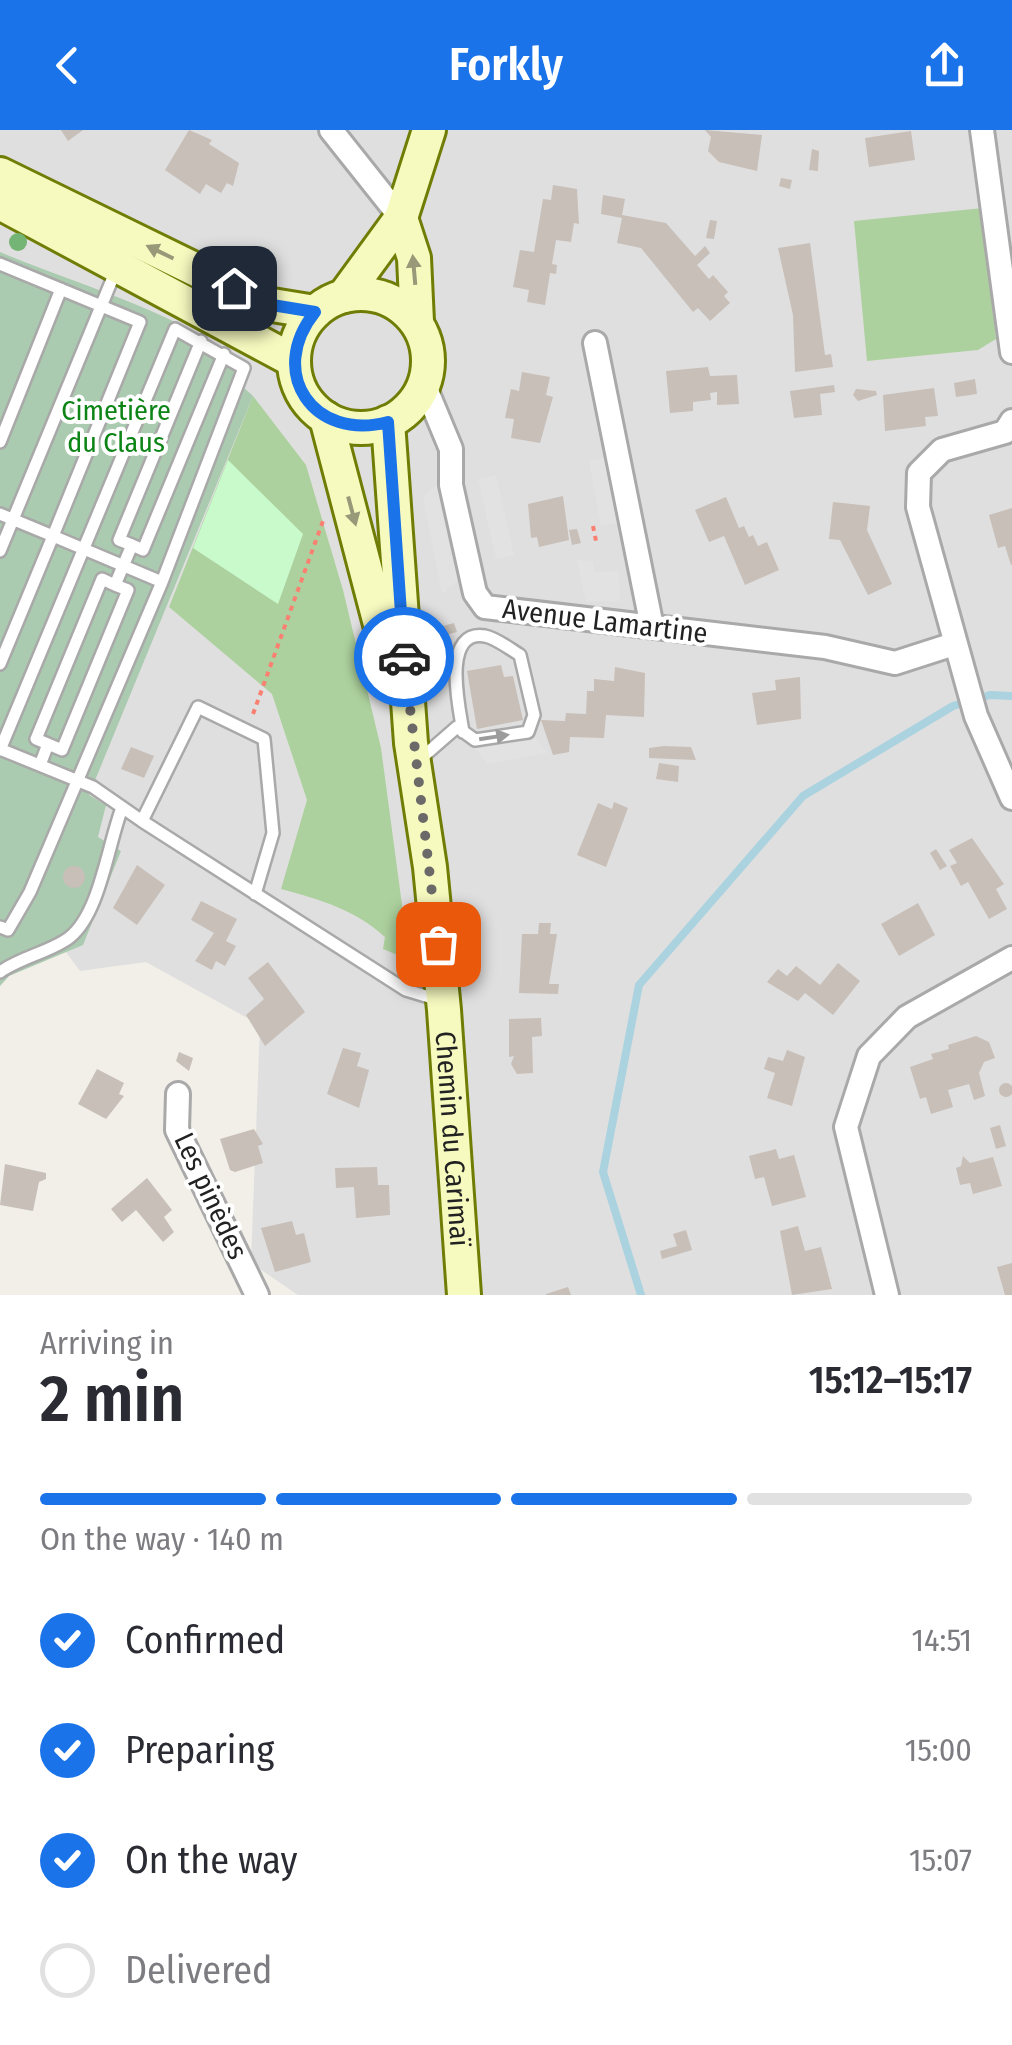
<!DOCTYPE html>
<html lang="en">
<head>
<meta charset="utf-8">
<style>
  :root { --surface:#fff; --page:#f2f2f3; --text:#2b2b33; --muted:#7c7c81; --line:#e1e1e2; --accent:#1a73e8 }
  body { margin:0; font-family:"Fira Sans Condensed",sans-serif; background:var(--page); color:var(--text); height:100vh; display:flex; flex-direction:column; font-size:38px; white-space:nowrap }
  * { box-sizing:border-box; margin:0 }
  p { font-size:32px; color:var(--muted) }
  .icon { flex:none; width:55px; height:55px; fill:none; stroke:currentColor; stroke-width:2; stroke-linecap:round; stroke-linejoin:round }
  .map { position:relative; height:1165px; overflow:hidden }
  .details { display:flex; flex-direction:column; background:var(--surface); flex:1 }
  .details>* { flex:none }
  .pin { position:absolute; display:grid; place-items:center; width:85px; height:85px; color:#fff; margin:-42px; border-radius:20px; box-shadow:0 5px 15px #0006 }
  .courier { position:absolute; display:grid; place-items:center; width:100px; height:100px; margin:-50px; border:8px solid #1a73e8; border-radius:50%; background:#fff; color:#222; box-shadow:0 2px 12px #0007 }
  .head em { font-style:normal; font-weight:600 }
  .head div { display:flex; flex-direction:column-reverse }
  .head { display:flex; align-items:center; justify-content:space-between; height:170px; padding:0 40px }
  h1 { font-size:65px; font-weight:600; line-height:75px }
  .bar { display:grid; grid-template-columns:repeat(4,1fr); gap:15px 10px; align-content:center; height:120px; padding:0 40px }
  .bar i { height:12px; border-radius:8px; background:var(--line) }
  .bar .selected { background:var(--accent) }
  .bar p { grid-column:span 4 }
  ol { padding:0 40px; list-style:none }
  li { display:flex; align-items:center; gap:30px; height:110px }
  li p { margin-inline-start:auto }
  li .icon { padding:10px; border-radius:50%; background:var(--accent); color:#fff; stroke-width:4 }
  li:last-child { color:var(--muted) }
  li i { width:55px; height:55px; border:5px solid var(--line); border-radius:50% }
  header { display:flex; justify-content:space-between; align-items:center; height:130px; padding:0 40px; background:var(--accent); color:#fff; font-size:45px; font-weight:600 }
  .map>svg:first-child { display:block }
  .residential { fill:#e0dfdf }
  .forest { fill:#add19e }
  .cemetery { fill:#aacbaf }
  .park { fill:#c8facc }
  .parking { fill:#e2e2e2 }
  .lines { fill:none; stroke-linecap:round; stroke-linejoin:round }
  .stream { stroke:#aad3df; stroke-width:8 }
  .building { fill:#c7bfb8 }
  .lane-casing { stroke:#a9a9a9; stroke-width:16 }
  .street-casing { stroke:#a9a9a9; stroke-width:28 }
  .secondary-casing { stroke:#707d05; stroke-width:38 }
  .path { stroke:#fa8072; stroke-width:4; stroke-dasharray:5 5; stroke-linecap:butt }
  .lane { stroke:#fff; stroke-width:11 }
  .street { stroke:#fff; stroke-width:22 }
  .secondary { stroke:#f7fabf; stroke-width:32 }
  .tree { fill:#74b475 }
  .oneway { fill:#979978 }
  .oneway2 { fill:#9c9c9c }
  .done { stroke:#6b6a68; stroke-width:10; stroke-dasharray:0 18 }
  .route { stroke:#1a73e8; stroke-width:12 }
  .labels { text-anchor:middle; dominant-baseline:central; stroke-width:8; stroke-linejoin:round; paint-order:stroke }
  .park-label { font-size:28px; fill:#0c8416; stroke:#fff }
  .street-label { font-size:28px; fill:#222; stroke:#fff }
</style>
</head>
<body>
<header><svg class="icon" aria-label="back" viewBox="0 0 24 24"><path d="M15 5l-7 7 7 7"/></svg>Forkly<svg class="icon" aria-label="share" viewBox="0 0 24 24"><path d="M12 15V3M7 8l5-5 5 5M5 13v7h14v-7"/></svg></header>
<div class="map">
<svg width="1012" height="1165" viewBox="0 0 1012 1165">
  <rect width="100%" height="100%" fill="#f2efe9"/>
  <!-- residential -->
  <path class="residential" d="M0,0H1012V1165H298L251,1133L260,895L146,832L80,841L0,733Z"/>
  <!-- forest -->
  <path class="forest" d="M983,78L996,209L978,220L867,231L854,91Z
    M253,266L306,335L343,460L381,618L405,797L398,804L400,826L383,819L385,807C354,779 321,770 281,759L307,670L272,564L169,477Z"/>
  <!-- cemetery -->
  <path class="cemetery" d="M0,122C81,157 183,181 250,241L243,257L253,266L89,665L106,675L98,707L121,721L83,815L9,846L0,856Z"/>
  <!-- park -->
  <path class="park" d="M228,330L303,404L278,474L193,418Z"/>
  <!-- parking -->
  <path class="parking" d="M607,327L619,393L601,396L589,331Z
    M496,345L514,425L496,429L478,349Z
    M442,350L461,447L442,464L423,367Z
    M577,430L593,431L595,442L619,441L620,471L586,472Z
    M535,607L548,623L488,634L473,616Z"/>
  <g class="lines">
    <!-- stream -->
    <path class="stream" d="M641,1165L603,1042L639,855L803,666L953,576L990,565L1012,566"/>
  </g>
  <!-- building -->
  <path class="building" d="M61,0H83L68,11Z
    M189,0L212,10L209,14L239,33L233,56L227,53L221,63L206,54L200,64L165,40Z
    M705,0L762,5L757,41L719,32L708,21L711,7Z
    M911,1L915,30L869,37L865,8Z
    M812,19L819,21L818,41L809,40Z
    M781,48L792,50L790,59L779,56Z
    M553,55L577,59L579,94L574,93L571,112L556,110L552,134L557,135L556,144L550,143L545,175L527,172L529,160L513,157L520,120L534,122L543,69L551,70Z
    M603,65L625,69L622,85L666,93L695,126L705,116L710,123L697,135L709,149L713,145L728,162L724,166L730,173L710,191L698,178L693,182L641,118L617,113L622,88L601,84Z
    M710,90L717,91L714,109L706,108Z
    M810,113L825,225L831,224L833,237L795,242L793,185L778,118Z
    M708,237L710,246L737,245L739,274L717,275V262L710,263L711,270L693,272V281L670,283L666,241Z
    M522,242L550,247L546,265L553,267L540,313L511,308L514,289L505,288L511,259L519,261Z
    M975,249L977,264L956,267L954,253Z
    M834,255L835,262L820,264L822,285L794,288L790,261Z
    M934,258L938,286L925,287L926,296L885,301L883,265Z
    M856,259L876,261L877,265L858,271L853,265Z
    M563,366L569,410L539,417L537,407L531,408L528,374Z
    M726,367L739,398L744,396L749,407L753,405L758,416L767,412L779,440L745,455L724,406L709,412L695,380Z
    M833,372L870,376L867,400L892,454L868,465L840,410L829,409Z
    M1012,378V435H1011L1005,416L998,418L989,385Z
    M577,399L581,413L572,415L569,400Z
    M454,493L457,502L434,508L432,499Z
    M501,535L504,547L513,546L523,590L477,599L467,541Z
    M615,537L645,543L644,587L606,585L604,608L570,607L569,622L553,625L541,590L565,591L566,583L586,584L587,561H594V549L614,551Z
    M800,547L801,589L757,595L752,563L776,560L775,550Z
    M664,616L691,617L696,630L649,628V618Z
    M131,617L154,626L144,648L121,639Z
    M659,633L679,636L678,652L656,649Z
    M614,672L628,678L606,737L577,725L598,673L612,679Z
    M972,708L1004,754L996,759L1007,779L989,789L968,752L961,756L950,736L957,733L949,720Z
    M936,719L947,736L940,740L930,723Z
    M137,735L165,755L137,795L113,778Z
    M63 747a11 11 0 1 1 22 0a11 11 0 1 1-22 0Z
    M201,771L237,789L226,811L236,816L225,836L216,831L212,840L195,831L214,803L191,790Z
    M918,773L935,805L899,826L881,794Z
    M539,793H551L550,804H557L549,854H559L558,864L519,863L522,804H538Z
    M268,832L305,882L265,916L246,885L264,869L248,848Z
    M838,833L860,851L833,885L805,863L798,871L767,852L778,839L787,846L796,836L820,855Z
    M541,888L542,906L532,907L533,943L517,944L511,934L514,926L509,927V889Z
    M976,906L989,912L995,928L984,932L979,943L985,966L974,970L969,954L948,960L953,977L931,984L926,967L920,969L910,937L933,929L931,924L949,919L948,915Z
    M343,918L361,923L357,936L369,940L359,978L327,964Z
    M787,920L805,927L792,976L767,968L775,943L764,939L768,927L783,931Z
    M179,922L193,928L189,941L176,931Z
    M97,939L124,953L119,964L124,966L106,989L78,974Z
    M999 960a7 7 0 1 1 14 0a7 7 0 1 1-14 0Z
    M1000,995L1006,1016L996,1019L990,998Z
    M254,999L263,1014L258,1016L263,1033L235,1042L230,1040L220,1009Z
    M776,1019L779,1029L794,1025L806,1067L772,1076L764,1047L755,1049L749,1026Z
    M963,1026L970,1033L993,1027L1002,1056L973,1064L970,1053L960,1055L956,1038L961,1036Z
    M5,1034L46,1043V1049L39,1052L33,1081L0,1075Z
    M377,1037L378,1055H389L390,1085L356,1088L354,1057L336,1058L335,1038Z
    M147,1048L172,1080L164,1087L174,1102L163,1112L136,1080L122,1092L111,1079Z
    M292,1091L296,1105L304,1103L311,1132L275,1142L261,1098Z
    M798,1096L805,1121L821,1117L832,1159L792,1165L780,1101Z
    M686,1100L692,1120L662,1129L660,1121L677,1116L673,1104Z
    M1012,1133V1165H1005L997,1137Z
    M568,1157L571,1165H546V1164Z"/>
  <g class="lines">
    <!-- lane casing -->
    <g class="lane-casing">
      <path id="lane" d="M0,134L140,192L53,406L162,452
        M0,312L61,159
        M0,384L53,406L0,534
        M132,415L119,410L201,211
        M0,421L116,140
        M48,614L36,609L102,449L115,455
        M0,619L93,657L142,691
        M0,620L175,199L244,238L162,452L30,762L8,800L0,797
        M418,631L457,597L475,610L528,602L534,585L520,525C510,519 496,508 485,506C440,499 460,581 463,602
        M40,635L48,614L62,620L128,460L115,455L132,415L143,420L224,224
        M255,764L273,703L264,609L198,577L142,691L406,860L439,870
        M0,842C21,827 53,821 70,807C100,783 108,714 122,678"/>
    </g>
    <!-- street casing -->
    <g class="street-casing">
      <path id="street" d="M331,0L401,88
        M982,0L1012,222
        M595,213L652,497
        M424,254L451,319V355L475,463L485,477L825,517L895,533L954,514
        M1012,291L1005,302L942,320L919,343L918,377L976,586L1012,668
        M178,964L177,1000L257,1165
        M887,1165L846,997L869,926L907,887L1012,828"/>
    </g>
    <!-- secondary casing -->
    <g class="secondary-casing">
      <g id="secondary">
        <path d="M0,44L266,174L315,182"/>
        <path d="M0,73L294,231"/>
        <path d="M401,88L414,128L417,192"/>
        <circle cx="361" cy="231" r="67"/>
        <path d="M344,166L401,88L429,0"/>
        <path d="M326,288L388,525"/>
        <path id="s1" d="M388,292L411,613L430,737L444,880L464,1165"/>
      </g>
    </g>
    <!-- path -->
    <path class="path" d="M593,396L596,411
      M253,584L323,391"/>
    <!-- lane -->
    <use href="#lane" class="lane"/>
    <!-- street -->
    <use href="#street" class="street"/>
    <!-- secondary -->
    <use href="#secondary" class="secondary"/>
  </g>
  <!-- trees -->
  <circle class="tree" cx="18" cy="112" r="9"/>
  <!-- one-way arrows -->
  <defs><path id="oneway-solid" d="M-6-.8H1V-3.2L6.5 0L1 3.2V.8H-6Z" transform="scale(2.5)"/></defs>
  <g class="oneway">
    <use href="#oneway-solid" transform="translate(160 122) rotate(-154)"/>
    <use href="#oneway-solid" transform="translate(414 140) rotate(-95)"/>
    <use href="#oneway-solid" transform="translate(352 381) rotate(75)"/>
  </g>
  <use class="oneway2" href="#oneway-solid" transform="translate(494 607) rotate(-9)"/>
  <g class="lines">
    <!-- done -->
    <path class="done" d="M404,527L438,814"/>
    <!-- route -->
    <path class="route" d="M234,158L266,174L315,182C266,243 314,312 388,292L404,527"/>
  </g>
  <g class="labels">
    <!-- park labels -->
    <g class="park-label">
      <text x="116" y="280">Cimetière<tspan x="116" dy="32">du Claus</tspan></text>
    </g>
    <!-- street labels -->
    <g class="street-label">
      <text transform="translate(605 491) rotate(7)">Avenue Lamartine</text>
      <text stroke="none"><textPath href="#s1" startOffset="720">Chemin du Carimaï</textPath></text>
      <text transform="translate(211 1066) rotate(65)">Les pinèdes</text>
    </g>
  </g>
</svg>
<div class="pin" style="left:438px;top:814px;background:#ea580c"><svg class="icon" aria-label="bag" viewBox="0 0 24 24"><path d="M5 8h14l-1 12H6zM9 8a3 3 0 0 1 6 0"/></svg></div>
<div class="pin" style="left:234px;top:158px;background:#1f2937"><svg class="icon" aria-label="home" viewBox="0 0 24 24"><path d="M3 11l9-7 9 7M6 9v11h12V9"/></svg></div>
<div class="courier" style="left:404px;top:527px"><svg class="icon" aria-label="car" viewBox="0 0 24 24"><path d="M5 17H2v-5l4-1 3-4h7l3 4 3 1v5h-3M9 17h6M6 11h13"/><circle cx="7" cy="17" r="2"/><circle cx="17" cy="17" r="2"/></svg></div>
</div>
<section class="details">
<div class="head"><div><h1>2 min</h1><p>Arriving in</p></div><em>15:12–15:17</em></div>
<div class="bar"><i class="selected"></i><i class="selected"></i><i class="selected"></i><i></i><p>On the way · 140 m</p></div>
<ol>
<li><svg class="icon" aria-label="check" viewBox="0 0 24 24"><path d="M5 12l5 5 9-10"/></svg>Confirmed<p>14:51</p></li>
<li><svg class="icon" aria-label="check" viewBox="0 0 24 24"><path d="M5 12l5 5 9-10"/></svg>Preparing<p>15:00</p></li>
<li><svg class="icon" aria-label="check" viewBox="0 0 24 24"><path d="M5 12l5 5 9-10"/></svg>On the way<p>15:07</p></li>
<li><i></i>Delivered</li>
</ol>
</section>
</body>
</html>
